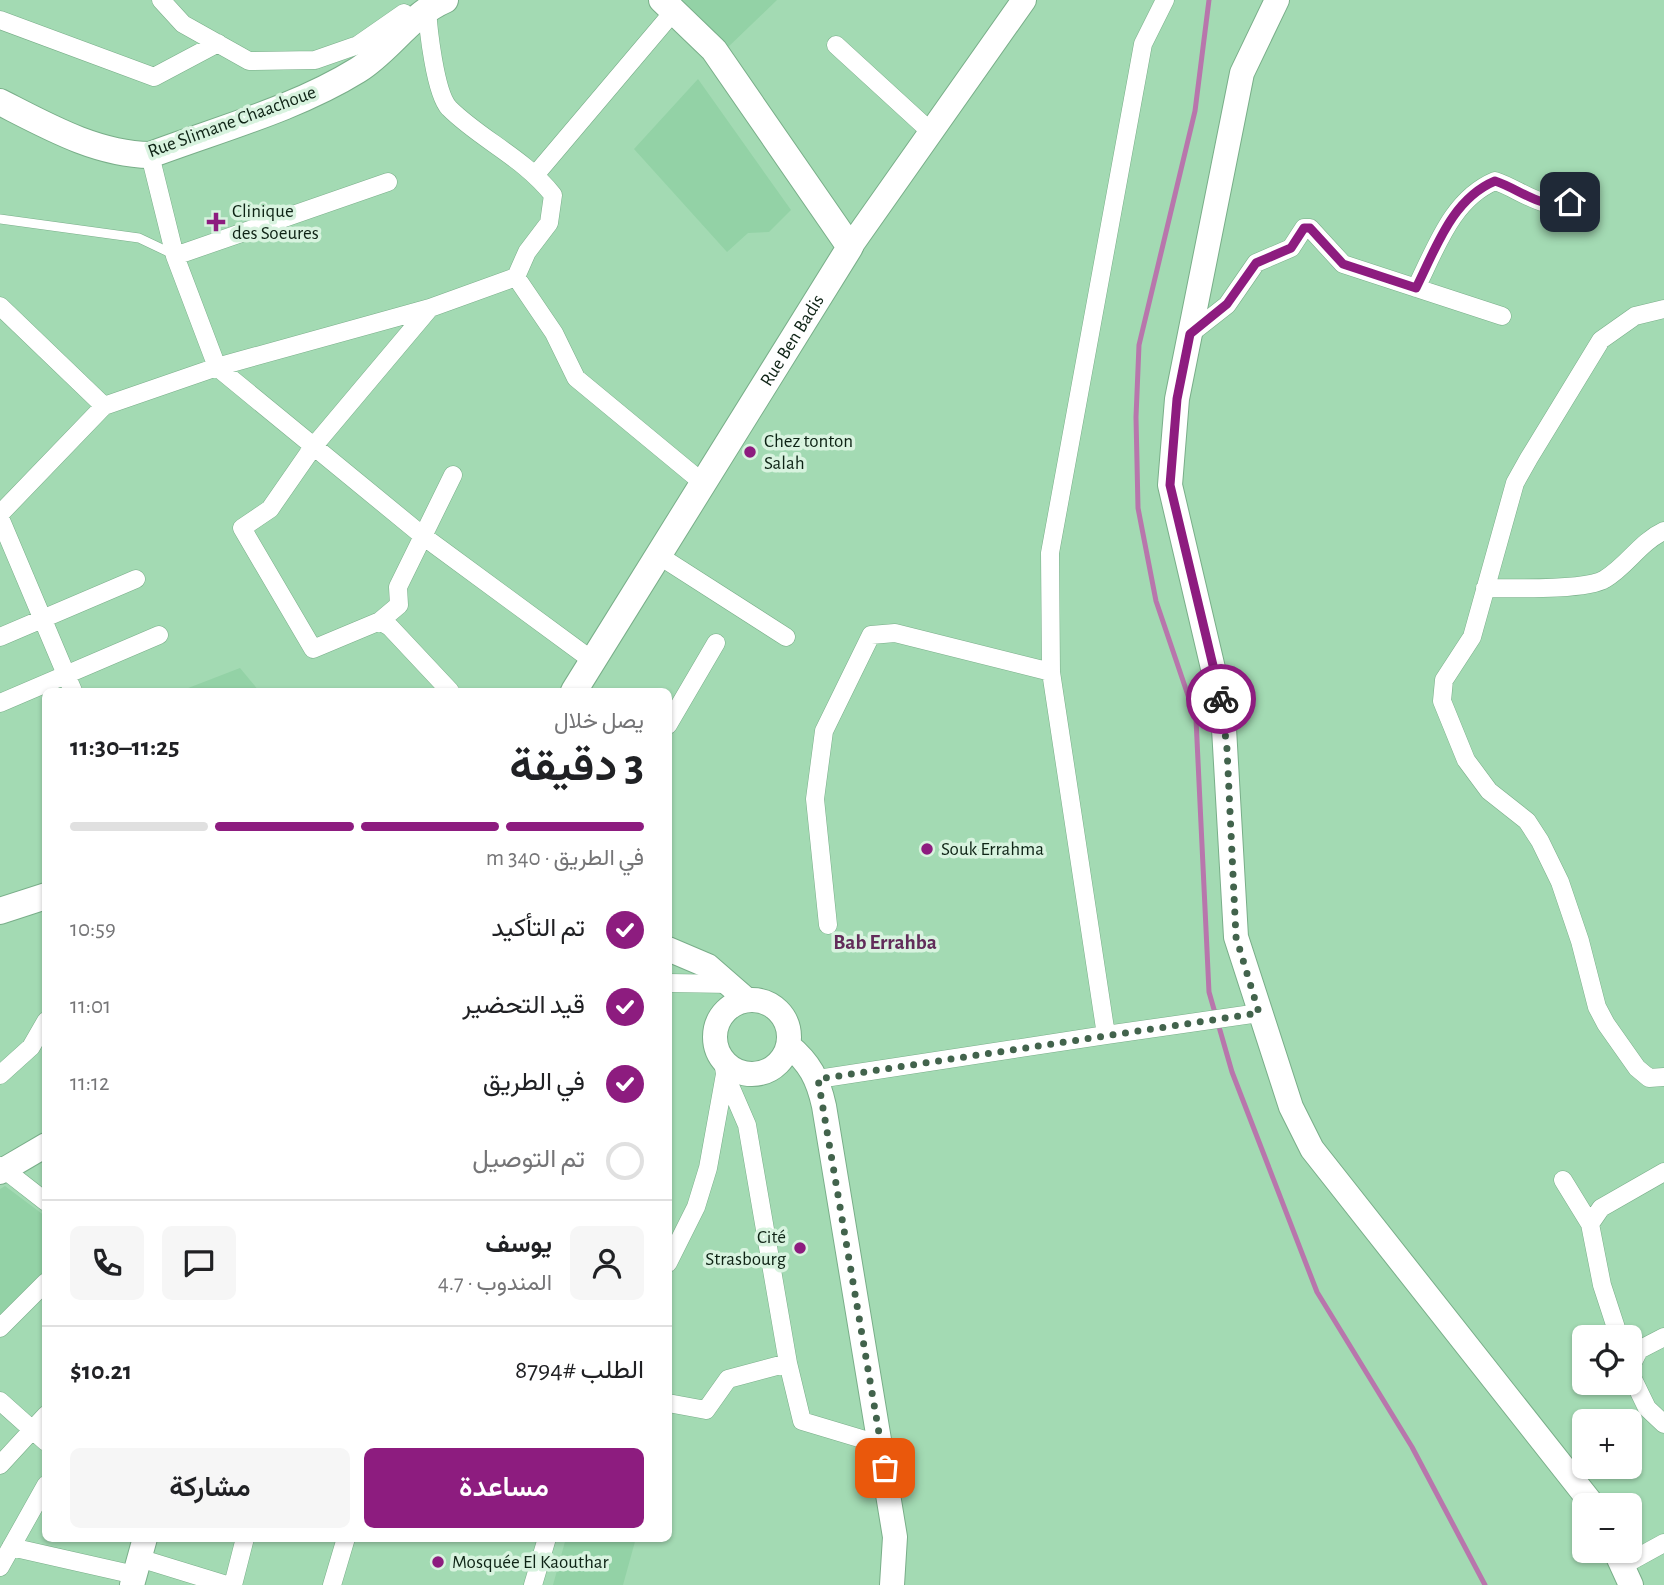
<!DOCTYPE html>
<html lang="ar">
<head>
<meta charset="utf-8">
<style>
  :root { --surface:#fff; --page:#f6f6f6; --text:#202124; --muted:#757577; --line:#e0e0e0; --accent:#8d1c7f }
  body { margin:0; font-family:"Alegreya Sans",Vazirmatn,sans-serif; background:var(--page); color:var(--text); direction:rtl; height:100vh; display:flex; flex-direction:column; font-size:26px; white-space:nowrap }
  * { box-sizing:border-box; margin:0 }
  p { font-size:23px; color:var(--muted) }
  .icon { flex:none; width:38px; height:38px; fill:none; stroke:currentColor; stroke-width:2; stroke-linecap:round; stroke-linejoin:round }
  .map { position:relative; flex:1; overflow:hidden; direction:ltr }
  .panel { position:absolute; left:42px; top:688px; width:630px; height:854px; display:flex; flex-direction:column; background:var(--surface); border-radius:10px; box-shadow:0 2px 5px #0004; direction:rtl }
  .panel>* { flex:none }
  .fabs { position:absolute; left:1572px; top:1325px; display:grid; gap:14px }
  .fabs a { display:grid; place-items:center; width:70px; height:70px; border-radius:10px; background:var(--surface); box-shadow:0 2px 5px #0004; font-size:35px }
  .pin { position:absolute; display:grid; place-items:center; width:60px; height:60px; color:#fff; margin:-30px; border-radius:14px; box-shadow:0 4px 10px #0006 }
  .courier { position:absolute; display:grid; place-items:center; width:70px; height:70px; margin:-35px; border:5px solid #8d1c7f; border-radius:50%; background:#fff; color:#222; box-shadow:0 2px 9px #0007 }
  .overview em { font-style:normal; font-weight:600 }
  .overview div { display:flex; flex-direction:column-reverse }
  .overview { display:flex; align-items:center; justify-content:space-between; height:119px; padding:0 28px }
  h1 { font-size:46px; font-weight:600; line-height:52px }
  .bar { display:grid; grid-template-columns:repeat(4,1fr); gap:10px 7px; align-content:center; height:84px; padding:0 28px }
  .bar i { height:9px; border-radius:5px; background:var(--line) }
  .bar .selected { background:var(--accent) }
  .bar p { grid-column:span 4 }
  .line { display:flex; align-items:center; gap:18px; padding:0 28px; border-top:2px solid var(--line) }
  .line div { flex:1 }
  .round { display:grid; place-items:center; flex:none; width:74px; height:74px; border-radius:10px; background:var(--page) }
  ol { padding:0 28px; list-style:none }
  li { display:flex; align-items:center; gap:21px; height:77px }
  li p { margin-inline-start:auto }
  li .icon { padding:7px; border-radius:50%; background:var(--accent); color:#fff; stroke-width:4 }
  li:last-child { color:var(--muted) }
  li i { width:38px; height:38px; border:4px solid var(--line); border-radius:50% }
  .primary-button { display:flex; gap:14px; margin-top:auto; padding:14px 28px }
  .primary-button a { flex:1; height:80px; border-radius:10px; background:var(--accent); color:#fff; font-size:28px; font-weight:600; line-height:80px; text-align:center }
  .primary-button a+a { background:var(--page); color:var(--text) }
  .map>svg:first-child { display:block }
  .built { fill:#93d2a6 }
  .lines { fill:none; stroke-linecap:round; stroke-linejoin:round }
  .stream { stroke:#b876ac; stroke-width:5 }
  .lane-casing { stroke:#79ae89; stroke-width:10 }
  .street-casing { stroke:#79ae89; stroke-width:19 }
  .secondary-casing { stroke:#79ae89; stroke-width:26 }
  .primary-casing { stroke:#79ae89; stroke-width:28 }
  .lane { stroke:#fff; stroke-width:9 }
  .street { stroke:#fff; stroke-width:18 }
  .secondary { stroke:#fff; stroke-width:24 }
  .primary { stroke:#fff; stroke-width:26 }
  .done { stroke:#42634c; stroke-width:7; stroke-dasharray:0 12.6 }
  .route { stroke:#8d1c7f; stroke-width:9 }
  .poi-dot { fill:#8d1c7f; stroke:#d8f3df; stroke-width:2.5 }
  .labels { text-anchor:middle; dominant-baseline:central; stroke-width:7; stroke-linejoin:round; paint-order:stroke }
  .street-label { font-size:19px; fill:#0e2315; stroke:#d8f3df }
  .poi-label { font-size:19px; fill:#0e2315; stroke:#d8f3df; text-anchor:start }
  .neighbourhood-label { font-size:21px; font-weight:bold; fill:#622c5a; stroke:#d8f3df }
</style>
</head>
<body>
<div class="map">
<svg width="1664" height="1585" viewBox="0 0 1664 1585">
  <rect width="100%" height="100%" fill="#a3dab3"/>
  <!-- built -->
  <path class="built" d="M678,0H777L725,50Z
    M698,79L791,210L769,232L748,233L727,252L634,149Z
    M240,668L259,691H181L183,690Z
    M5,1186L45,1216L46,1270L0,1316V1189Z
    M566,1538H636L623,1585H553Z"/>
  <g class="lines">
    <!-- stream -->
    <path class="stream" d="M1209,0L1195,111L1139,345L1136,417L1138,508L1156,601L1196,719L1209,992L1232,1072L1317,1292L1412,1447L1485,1585"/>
    <!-- lane casing -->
    <g class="lane-casing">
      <path id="lane" d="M0,219L139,238L175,255"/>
    </g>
    <!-- street casing -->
    <g class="street-casing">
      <path id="street" d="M161,0L183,24L249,61L315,60L358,45L404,13
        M427,7C428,28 435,93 449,108C481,140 523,157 553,195L549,223L527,252L516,277L430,308
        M0,20L154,77L218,43
        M836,45L931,132
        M150,155L175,256
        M536,174L674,11
        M388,182L175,256L217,367L430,308L313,447L270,509L242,528L313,649L380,621L399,605L398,587L453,475
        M516,277L554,333L576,378L703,483
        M1416,288C1436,248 1452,199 1495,181C1520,189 1544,212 1570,202
        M0,306L104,406L217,367L423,536L593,661
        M1664,309L1635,316L1601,340L1529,458L1515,483L1472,637L1444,680L1442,701L1466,760L1489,791L1527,821L1540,841L1560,882L1580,941L1597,1007L1606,1024L1637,1068L1649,1078L1664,1077
        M1190,334L1227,305L1256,263L1291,248L1304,228H1310L1343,264L1502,316
        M0,514L104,406
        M0,518L73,691
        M658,555L786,637
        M1485,588C1510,588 1586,591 1605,579C1627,566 1640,542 1664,531
        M380,621L390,627L450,691
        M0,637L136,579
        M0,703L159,635
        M668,725L716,643
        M828,925L815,799L824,731L871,635L895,633L1051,672
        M668,983L731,984
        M1106,1035L1259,1013
        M0,1075L31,1047L46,1021
        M818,1079L1106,1035L1051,672L1050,553L1143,44L1165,0
        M0,1166L46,1202
        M1563,1180L1590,1224L1602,1285L1619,1337
        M1590,1224L1601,1208L1664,1172
        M668,1263L696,1207L708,1168L725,1074L723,1061
        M0,1328L46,1282
        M788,1363L802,1421L882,1445
        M1629,1370L1639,1350L1664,1337
        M1629,1371L1647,1408L1664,1424
        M0,1401L46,1442
        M668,1403L706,1410L728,1379L788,1363L747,1125L725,1074
        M0,1465L46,1415
        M11,1547L135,1575
        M139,1558L227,1585
        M1622,1566L1664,1543
        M0,1567L46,1485
        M233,1585L245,1538
        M332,1585L346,1538
        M533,1585L547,1538"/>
    </g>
    <!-- secondary casing -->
    <g class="secondary-casing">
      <path id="secondary" d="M1277,0L1242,73L1177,399L1170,485L1223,711L1236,937L1291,1107L1312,1149L1593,1505
        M850,247L1024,0
        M668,949L708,966L747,1000
        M715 1037a37 37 0 1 1 74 0a37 37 0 1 1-74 0Z
        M788,1045C810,1063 818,1079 824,1106L895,1537L892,1585
        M0,1172L46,1145
        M1615,1550L1631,1585
        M132,1585L145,1538"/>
    </g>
    <!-- primary casing -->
    <g class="primary-casing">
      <g id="primary">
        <path d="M0,102C47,126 96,154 150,155C219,129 295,109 358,70C390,50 410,15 445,0"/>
        <path id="s1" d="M574,691L850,247L714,50L662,0"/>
        <path d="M0,911L46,896"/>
      </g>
    </g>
    <!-- lane -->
    <use href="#lane" class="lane"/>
    <!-- street -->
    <use href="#street" class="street"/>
    <!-- secondary -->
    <use href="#secondary" class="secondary"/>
    <!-- primary -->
    <use href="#primary" class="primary"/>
  </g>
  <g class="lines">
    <!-- done -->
    <path class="done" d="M885,1468L818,1079L1259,1013L1236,937L1227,749L1221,699"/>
    <!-- route -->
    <path class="route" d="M1221,699L1170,485L1177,399L1190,334L1227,304L1256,263L1291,248L1304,228H1310L1343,264L1416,288C1436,248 1452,199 1495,181C1520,189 1544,212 1570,202"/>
  </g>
  <!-- markers -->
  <g class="poi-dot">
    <path d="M212.5 211.5h7v7h7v7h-7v7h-7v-7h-7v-7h7z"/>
    <circle cx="750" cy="452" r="7"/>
    <circle cx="927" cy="849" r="7"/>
    <circle cx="800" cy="1248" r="7"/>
    <circle cx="438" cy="1562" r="7"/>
  </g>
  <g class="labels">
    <!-- street labels -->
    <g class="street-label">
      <text transform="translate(232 122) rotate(-20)">Rue Slimane Chaachoue</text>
      <text stroke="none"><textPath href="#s1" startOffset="413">Rue Ben Badis</textPath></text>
    </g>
    <!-- poi labels -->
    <g class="poi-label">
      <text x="232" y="211">Clinique<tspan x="232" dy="22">des Soeures</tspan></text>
      <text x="764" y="441">Chez tonton<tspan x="764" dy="22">Salah</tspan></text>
      <text x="941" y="849">Souk Errahma</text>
      <text x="786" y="1237" text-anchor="end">Cité<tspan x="786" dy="22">Strasbourg</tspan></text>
      <text x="452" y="1562">Mosquée El Kaouthar</text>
    </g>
    <!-- neighbourhood labels -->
    <g class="neighbourhood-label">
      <text x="885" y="942">Bab Errahba</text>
    </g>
  </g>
</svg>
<div class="fabs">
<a><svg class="icon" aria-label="locate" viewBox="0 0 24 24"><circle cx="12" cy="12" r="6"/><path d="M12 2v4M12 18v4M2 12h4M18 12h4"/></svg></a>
<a>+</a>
<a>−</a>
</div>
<div class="pin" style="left:885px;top:1468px;background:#ea580c"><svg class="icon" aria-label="bag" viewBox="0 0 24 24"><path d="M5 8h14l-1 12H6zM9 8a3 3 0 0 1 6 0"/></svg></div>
<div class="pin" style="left:1570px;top:202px;background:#1f2937"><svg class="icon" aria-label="home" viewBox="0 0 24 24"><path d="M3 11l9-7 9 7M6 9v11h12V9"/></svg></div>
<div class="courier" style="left:1221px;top:699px"><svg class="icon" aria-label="bike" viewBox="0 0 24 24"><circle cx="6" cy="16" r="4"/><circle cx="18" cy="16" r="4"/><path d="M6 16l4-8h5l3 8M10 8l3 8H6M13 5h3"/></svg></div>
<section class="panel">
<div class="overview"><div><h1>3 دقيقة</h1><p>يصل خلال</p></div><em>11:25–11:30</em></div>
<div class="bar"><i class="selected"></i><i class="selected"></i><i class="selected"></i><i></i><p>في الطريق · 340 m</p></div>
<ol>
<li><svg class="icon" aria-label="check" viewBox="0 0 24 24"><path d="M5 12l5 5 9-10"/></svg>تم التأكيد<p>10:59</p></li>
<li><svg class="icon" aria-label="check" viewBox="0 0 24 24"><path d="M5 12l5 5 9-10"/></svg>قيد التحضير<p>11:01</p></li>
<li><svg class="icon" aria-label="check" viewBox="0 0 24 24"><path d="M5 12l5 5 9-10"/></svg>في الطريق<p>11:12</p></li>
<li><i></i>تم التوصيل</li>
</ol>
<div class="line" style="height:126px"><a class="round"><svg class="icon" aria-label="person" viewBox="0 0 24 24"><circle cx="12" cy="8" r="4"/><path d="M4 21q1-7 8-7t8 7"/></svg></a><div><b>يوسف</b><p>المندوب · 4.7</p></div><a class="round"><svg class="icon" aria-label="chat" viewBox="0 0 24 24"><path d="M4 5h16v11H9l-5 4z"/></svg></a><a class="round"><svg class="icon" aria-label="phone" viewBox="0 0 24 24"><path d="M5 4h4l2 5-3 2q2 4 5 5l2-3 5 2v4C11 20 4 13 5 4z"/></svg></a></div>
<div class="line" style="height:91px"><div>الطلب #8794</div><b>$10.21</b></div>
<div class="primary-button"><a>مساعدة</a><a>مشاركة</a></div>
</section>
</div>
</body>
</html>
